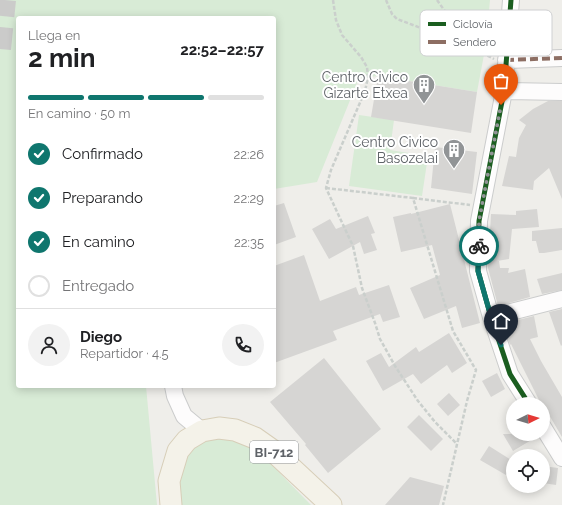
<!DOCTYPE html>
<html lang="es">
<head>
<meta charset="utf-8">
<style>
  :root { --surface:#fff; --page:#f2f2f2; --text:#202124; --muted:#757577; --line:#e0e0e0; --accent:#0f766e }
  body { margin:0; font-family:Raleway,sans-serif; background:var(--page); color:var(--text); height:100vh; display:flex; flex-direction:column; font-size:15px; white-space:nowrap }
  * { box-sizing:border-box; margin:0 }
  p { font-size:13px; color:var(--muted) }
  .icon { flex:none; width:22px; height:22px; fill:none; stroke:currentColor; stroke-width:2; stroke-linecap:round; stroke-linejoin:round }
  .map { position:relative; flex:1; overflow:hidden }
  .details { position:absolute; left:16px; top:16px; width:260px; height:372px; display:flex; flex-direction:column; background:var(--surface); border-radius:4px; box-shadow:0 2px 10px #0003 }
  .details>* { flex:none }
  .needle { width:26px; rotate:85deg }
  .fabs { position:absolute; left:506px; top:397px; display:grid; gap:8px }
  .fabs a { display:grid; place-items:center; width:44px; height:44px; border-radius:50%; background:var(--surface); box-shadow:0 2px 10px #0003; font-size:20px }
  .pin { position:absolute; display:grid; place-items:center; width:34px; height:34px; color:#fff; margin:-41px -17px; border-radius:50% 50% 50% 0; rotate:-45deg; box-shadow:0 0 4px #0007 }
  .pin .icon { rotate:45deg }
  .courier { position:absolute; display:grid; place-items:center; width:40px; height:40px; margin:-20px; border:3px solid #0f766e; border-radius:50%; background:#fff; color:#222; box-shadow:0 1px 5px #0007 }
  .headline em { font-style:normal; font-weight:700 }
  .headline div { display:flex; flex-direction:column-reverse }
  .headline { display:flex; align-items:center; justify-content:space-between; height:68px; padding:0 12px }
  h1 { font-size:26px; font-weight:700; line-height:30px }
  .bar { display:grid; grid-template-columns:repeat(4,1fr); gap:6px 4px; align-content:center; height:48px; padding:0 12px }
  .bar i { height:5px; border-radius:3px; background:var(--line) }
  .bar .current { background:var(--accent) }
  .bar p { grid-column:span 4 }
  .line { display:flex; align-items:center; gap:10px; padding:0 12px; border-top:1px solid var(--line) }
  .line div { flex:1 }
  .round { display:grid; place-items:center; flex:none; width:42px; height:42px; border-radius:21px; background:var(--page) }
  ol { padding:0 12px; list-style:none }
  li { display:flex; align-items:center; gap:12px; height:44px }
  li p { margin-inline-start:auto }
  li .icon { padding:4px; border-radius:50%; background:var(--accent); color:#fff; stroke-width:4 }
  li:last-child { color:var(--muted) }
  li i { width:22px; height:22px; border:2px solid var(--line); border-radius:50% }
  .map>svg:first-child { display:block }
  .green { fill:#d8ebd6 }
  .building { fill:#d6d5d3 }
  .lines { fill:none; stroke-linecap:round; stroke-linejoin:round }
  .highway-tunnel { stroke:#cbcbca; stroke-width:22; stroke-dasharray:22 11; stroke-linecap:butt }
  .minor-casing { stroke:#cbcccc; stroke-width:18 }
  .major-casing { stroke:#d7ceb8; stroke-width:23 }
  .path { stroke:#cacfcc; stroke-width:2.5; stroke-dasharray:4 2; stroke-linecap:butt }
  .minor { stroke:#fdfcfc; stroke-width:16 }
  .major { stroke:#f4f2e9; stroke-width:21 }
  .quiet { stroke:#8d6e63; stroke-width:4; stroke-dasharray:8 4; stroke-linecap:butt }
  .cycleway-casing { stroke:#fff; stroke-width:8 }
  .cycleway { stroke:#1b5e20; stroke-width:5 }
  .done { stroke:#919496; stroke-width:4; stroke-dasharray:0 7.2 }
  .route { stroke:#0f766e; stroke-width:5 }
  .labels { text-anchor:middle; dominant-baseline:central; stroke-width:4; stroke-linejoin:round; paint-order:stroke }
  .shield { fill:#fff; stroke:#8f9295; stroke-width:1 }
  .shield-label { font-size:13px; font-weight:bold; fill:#5f6368 }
  .poi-label { font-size:14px; fill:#5f6368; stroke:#fff; text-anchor:end }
  .key { fill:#fff; stroke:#cfd0d2; stroke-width:1 }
  .key-label { font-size:11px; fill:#5f6368 }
</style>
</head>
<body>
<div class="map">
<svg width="562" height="505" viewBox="0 0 562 505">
  <rect width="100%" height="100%" fill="#efeeea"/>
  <!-- green -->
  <path class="green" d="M0,0H490L486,44L477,92L378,76L359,78L317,182L274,189V18H18V386H146L157,505H0Z
    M359,115L394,120L390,150L428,156L422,196L349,186Z
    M210,434L251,444L311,505H172L179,459Z"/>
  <!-- building -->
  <path class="building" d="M378,76L477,92L471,133L371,117Z
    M548,101H562V199L549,168L534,181L533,190L502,186L509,156L516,157L519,138L526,125L519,120L533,109Z
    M435,147L477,152L472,194L431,188Z
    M284,203L296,237L274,245V206Z
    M450,204L480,323L462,328L456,306L424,319L410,288L440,275L432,245L401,252L393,217L411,213V214Z
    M537,209L539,227L512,229L509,259L497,261H499L500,268H509L508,273L525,269L530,297L498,306L488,268L491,214L516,215V211Z
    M368,216L375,233L371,234L377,250L364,254L360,242L329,259L312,229L330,219L336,229Z
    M562,228V250L544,253H539L536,241H532V231Z
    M304,255L320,301L356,287L359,295L389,285L400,317L383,322L380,314L333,331L337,340L274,363V266Z
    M562,273V290L542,294L537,279Z
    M562,309V345L561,346L549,312Z
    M534,316L538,337L530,339L541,361L562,397V437L545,408L543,409V404H541L511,344L510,345L505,329L510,322Z
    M449,333L467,363L452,373L447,365L421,384L413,374L383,391L366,361L381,353L389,367L416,347L419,352Z
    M324,358L381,429L328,473L305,445L306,444L270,402Z
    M497,373L505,389L491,397L482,381Z
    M449,393L460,405L448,416L437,404Z
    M419,415L443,439L431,451L407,427Z
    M503,434H536L538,436L513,451Z
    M489,446L513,461V464L506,475L480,460Z
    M543,466L558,468L556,485L543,483Z
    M410,477L444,486L439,505H385Z"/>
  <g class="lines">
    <!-- highway-tunnel -->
    <path class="highway-tunnel" d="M0,49L5,0"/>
    <!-- minor casing -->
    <g class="minor-casing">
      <path id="minor" d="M511,0L504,91L479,221L478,271L491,317L510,374L529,404
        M506,60L562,58
        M504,91L562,92
        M491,317L562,299
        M173,386L175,396L184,416L202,431
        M543,427L562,458"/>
    </g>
    <!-- major casing -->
    <g class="major-casing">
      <path id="major" d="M171,505L169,481L178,451L187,440L202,431L219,428L235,430L255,438L272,450L331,505"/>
    </g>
    <!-- path -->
    <path class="path" d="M333,0L336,20L342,35L361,57L367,67L368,77L365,91L331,170L326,188L345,229L353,246L362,288L375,323L380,339L395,366L418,401L435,422L456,443
      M386,0L392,14L397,19L469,46L494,59
      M437,0L469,45
      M326,188L413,198L453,331L476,370L467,401L443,505
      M413,198L470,205"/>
    <!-- minor -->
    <use href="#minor" class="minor"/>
    <!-- major -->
    <use href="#major" class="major"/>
    <!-- quiet -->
    <path class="quiet" d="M506,60L562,58"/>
    <!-- cycleway casing -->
    <g class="cycleway-casing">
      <path id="cycleway" d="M511,0L504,91L479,221L478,271L491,317L510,374L529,404"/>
    </g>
    <!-- cycleway -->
    <use href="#cycleway" class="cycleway"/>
  </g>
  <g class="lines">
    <!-- done -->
    <path class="done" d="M479,246V221L501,105"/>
    <!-- route -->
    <path class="route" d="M479,246L478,271L491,317L501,345"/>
  </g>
  <!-- icons -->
  <defs>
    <g id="building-pin" transform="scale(1.15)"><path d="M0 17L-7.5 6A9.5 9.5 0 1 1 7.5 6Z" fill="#919496" stroke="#fff"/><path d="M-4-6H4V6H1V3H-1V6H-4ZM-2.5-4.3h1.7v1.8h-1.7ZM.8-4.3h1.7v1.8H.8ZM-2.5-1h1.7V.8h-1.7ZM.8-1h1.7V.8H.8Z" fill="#fff"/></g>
  </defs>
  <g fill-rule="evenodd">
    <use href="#building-pin" x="424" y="85"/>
    <use href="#building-pin" x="454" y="150"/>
  </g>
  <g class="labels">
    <!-- shield labels -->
    <rect class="shield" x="250" y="441" width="48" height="22" rx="3"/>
    <g class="shield-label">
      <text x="274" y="452">BI-712</text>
    </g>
    <!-- poi labels -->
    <g class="poi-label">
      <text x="408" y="77">Centro Civico<tspan x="408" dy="16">Gizarte Etxea</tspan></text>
      <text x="438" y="142">Centro Civico<tspan x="438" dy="16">Basozelai</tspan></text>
    </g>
  </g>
  <!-- legend -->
  <rect x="420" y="10" width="132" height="46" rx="6" class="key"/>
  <rect x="428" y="22" width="18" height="4" fill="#1b5e20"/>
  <rect x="428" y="40" width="18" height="4" fill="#8d6e63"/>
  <g class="key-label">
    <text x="453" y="28">Ciclovía</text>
    <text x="453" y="46">Sendero</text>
  </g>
</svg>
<div class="fabs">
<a><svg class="needle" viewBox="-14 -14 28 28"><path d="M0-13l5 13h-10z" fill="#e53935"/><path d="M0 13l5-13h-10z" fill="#757577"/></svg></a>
<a><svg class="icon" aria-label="locate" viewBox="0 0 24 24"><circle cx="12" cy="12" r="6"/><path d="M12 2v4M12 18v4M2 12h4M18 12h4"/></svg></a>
</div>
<div class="pin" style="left:501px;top:105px;background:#ea580c"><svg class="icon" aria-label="bag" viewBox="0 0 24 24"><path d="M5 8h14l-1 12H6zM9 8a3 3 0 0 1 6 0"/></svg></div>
<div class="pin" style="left:501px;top:345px;background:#1f2937"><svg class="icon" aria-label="home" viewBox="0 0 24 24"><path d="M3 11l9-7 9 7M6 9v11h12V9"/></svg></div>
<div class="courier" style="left:479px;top:246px"><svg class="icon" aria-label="bike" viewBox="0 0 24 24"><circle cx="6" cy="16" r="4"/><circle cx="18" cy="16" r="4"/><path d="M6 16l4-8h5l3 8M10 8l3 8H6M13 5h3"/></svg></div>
<section class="details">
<div class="headline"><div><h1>2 min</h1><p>Llega en</p></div><em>22:52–22:57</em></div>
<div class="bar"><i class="current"></i><i class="current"></i><i class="current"></i><i></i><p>En camino · 50 m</p></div>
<ol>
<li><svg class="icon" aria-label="check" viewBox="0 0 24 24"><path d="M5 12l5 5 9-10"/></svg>Confirmado<p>22:26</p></li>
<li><svg class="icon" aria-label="check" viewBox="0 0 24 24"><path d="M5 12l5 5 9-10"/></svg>Preparando<p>22:29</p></li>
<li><svg class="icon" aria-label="check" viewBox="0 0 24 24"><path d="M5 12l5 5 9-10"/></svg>En camino<p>22:35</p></li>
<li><i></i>Entregado</li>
</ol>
<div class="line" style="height:72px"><a class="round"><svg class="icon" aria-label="person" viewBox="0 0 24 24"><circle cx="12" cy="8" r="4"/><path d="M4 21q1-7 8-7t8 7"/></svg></a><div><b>Diego</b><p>Repartidor · 4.5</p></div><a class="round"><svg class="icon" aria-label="phone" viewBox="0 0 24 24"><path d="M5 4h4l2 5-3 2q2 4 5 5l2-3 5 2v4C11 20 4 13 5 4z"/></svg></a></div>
</section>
</div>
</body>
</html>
